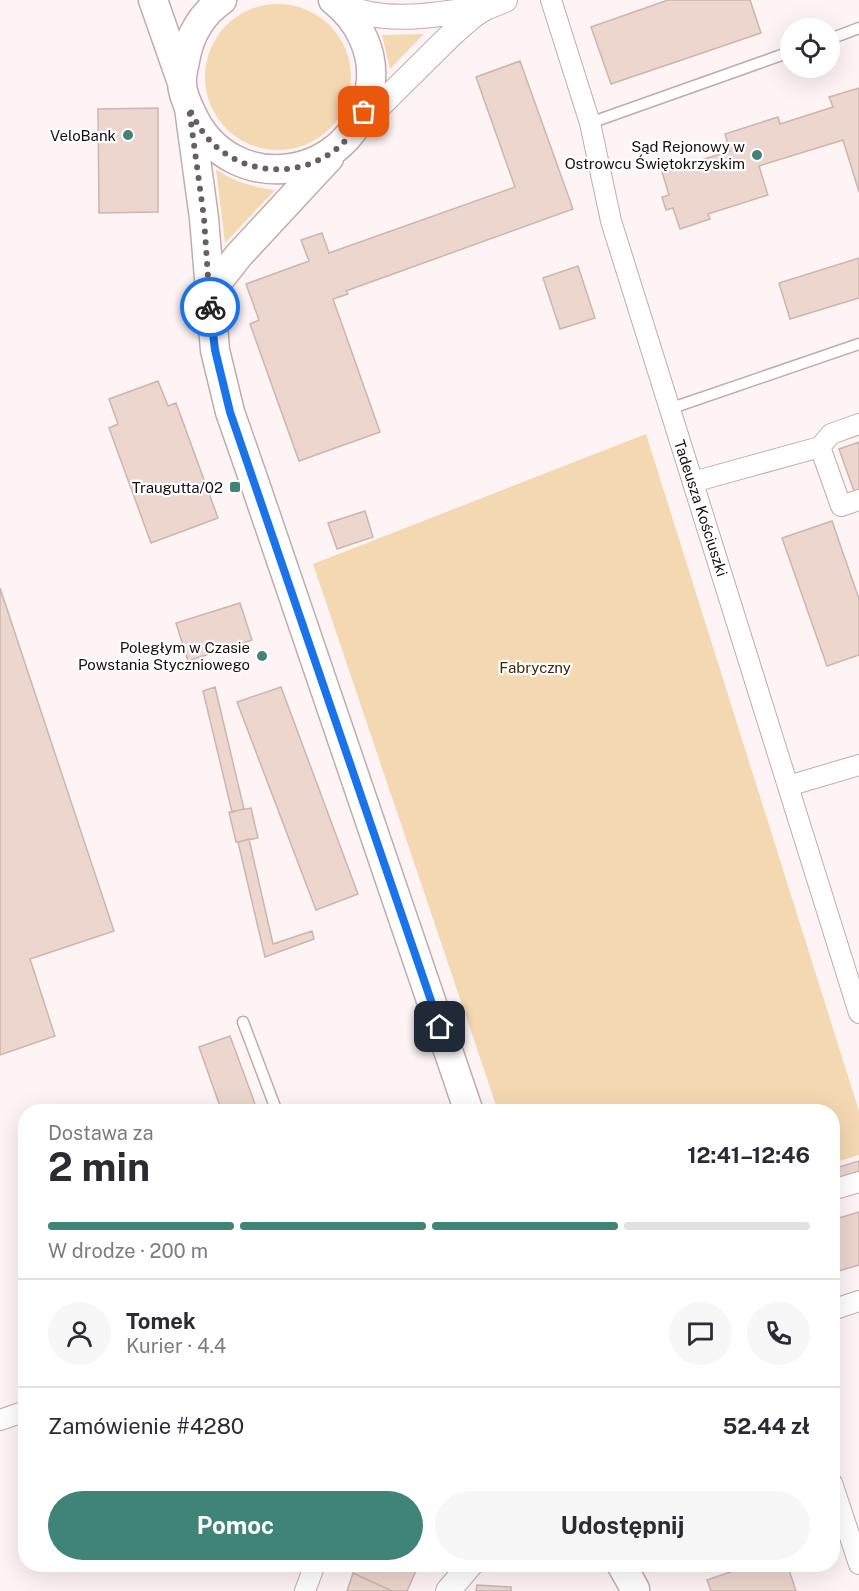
<!DOCTYPE html>
<html lang="pl">
<head>
<meta charset="utf-8">
<style>
  :root { --surface:#fff; --page:#f7f7f7; --text:#2b2b33; --muted:#7c7c81; --line:#e1e1e2; --accent:#408478 }
  body { margin:0; font-family:"Public Sans",sans-serif; background:var(--page); color:var(--text); height:100vh; display:flex; flex-direction:column; font-size:22px; white-space:nowrap }
  * { box-sizing:border-box; margin:0 }
  p { font-size:20px; color:var(--muted) }
  .icon { flex:none; width:33px; height:33px; fill:none; stroke:currentColor; stroke-width:2; stroke-linecap:round; stroke-linejoin:round }
  .map { position:relative; flex:1; overflow:hidden }
  .panel { position:absolute; left:18px; top:1104px; width:822px; height:468px; display:flex; flex-direction:column; background:var(--surface); border-radius:24px; box-shadow:0 6px 24px #0002 }
  .panel>* { flex:none }
  .buttons { position:absolute; left:780px; top:18px; display:grid; gap:12px }
  .buttons a { display:grid; place-items:center; width:60px; height:60px; border-radius:50%; background:var(--surface); box-shadow:0 6px 24px #0002; font-size:30px }
  .pin { position:absolute; display:grid; place-items:center; width:51px; height:51px; color:#fff; margin:-26px; border-radius:12px; box-shadow:0 3px 9px #0006 }
  .courier { position:absolute; display:grid; place-items:center; width:60px; height:60px; margin:-30px; border:4px solid #1a73e8; border-radius:50%; background:#fff; color:#222; box-shadow:0 2px 8px #0007 }
  .headline em { font-style:normal; font-weight:700 }
  .headline div { display:flex; flex-direction:column-reverse }
  .headline { display:flex; align-items:center; justify-content:space-between; height:102px; padding:0 30px }
  h1 { font-size:39px; font-weight:700; line-height:45px }
  .bar { display:grid; grid-template-columns:repeat(4,1fr); gap:9px 6px; align-content:center; height:72px; padding:0 30px }
  .bar i { height:8px; border-radius:4px; background:var(--line) }
  .bar .on { background:var(--accent) }
  .bar p { grid-column:span 4 }
  .line { display:flex; align-items:center; gap:15px; padding:0 30px; border-top:2px solid var(--line) }
  .line div { flex:1 }
  .round { display:grid; place-items:center; flex:none; width:63px; height:63px; border-radius:32px; background:var(--page) }
  .action { display:flex; gap:12px; margin-top:auto; padding:12px 30px }
  .action a { flex:1; height:69px; border-radius:36px; background:var(--accent); color:#fff; font-size:24px; font-weight:700; line-height:69px; text-align:center }
  .action a+a { background:var(--page); color:var(--text) }
  .map>svg:first-child { display:block }
  .green { fill:#f3d8b2 }
  .building { fill:#ecd6ce; stroke:#cbb6ae; stroke-width:1.5 }
  .lines { fill:none; stroke-linecap:round; stroke-linejoin:round }
  .service-casing { stroke:#c2abae; stroke-width:13 }
  .minor-casing { stroke:#c2abae; stroke-width:22 }
  .tertiary-casing { stroke:#c2abae; stroke-width:26 }
  .secondary-casing { stroke:#c2abae; stroke-width:31 }
  .service { stroke:#fff; stroke-width:10 }
  .minor { stroke:#fff; stroke-width:20 }
  .tertiary { stroke:#fff; stroke-width:24 }
  .secondary { stroke:#fff; stroke-width:28 }
  .done { stroke:#685f61; stroke-width:6; stroke-dasharray:0 10.8 }
  .route { stroke:#1a73e8; stroke-width:8 }
  .poi-dot { fill:#408478; stroke:#fff; stroke-width:2 }
  .labels { text-anchor:middle; dominant-baseline:central; stroke-width:4.5; stroke-linejoin:round; paint-order:stroke }
  .poi-label { font-size:15px; fill:#170f11; stroke:#fff; text-anchor:end }
  .street-label { font-size:15px; fill:#170f11; stroke:#fff }
  .park-label { font-size:15px; fill:#3a290f; stroke:#fff }
</style>
</head>
<body>
<div class="map">
<svg width="859" height="1591" viewBox="0 0 859 1591">
  <rect width="100%" height="100%" fill="#fef4f5"/>
  <!-- green -->
  <path class="green" d="M205 77a73 73 0 1 1 146 0a73 73 0 1 1-146 0Z
    M424,34L390,69L382,35Z
    M216,169C234,182 253,187 275,190L225,243Z
    M646,434L859,1111V1155L833,1163L832,1112L498,1111L313,564Z"/>
  <!-- building -->
  <path class="building" d="M668,0H750L761,33L611,84L591,27Z
    M520,61L573,209L346,291L348,294L333,299L380,432L299,461L250,324L259,320L246,284L309,261L301,240L322,233L329,253L515,187L476,77Z
    M859,88V192L843,140L759,166L768,195L708,214L710,219L680,229L673,208L666,210L662,197L669,195L662,172L730,151L725,134L778,117L780,124L833,107L829,97Z
    M158,108V212L99,213L98,109Z
    M859,258V298L790,319L779,283Z
    M578,266L595,318L560,329L543,278Z
    M158,381L168,406L176,403L218,518L151,543L109,428L118,424L109,399Z
    M859,442V492L855,494L839,449Z
    M365,511L373,537L337,549L328,523Z
    M832,521L859,599V655L827,666L782,538Z
    M0,588L114,931L30,959L55,1036L0,1055Z
    M240,603L252,640L188,661L176,623Z
    M215,687L244,809L232,812L203,691Z
    M281,687L358,894L316,910L237,702Z
    M251,808L258,838L236,842L229,812Z
    M249,839L273,944L312,931L314,939L265,957L238,842Z
    M230,1036L258,1112H222L199,1047Z
    M859,1161V1174L832,1182V1169Z
    M859,1212V1265L832,1273V1220Z
    M358,1564H419L407,1591H392L353,1573Z
    M754,1564H787L796,1591H711L707,1580Z
    M353,1573L392,1591H347Z
    M477,1585L511,1587V1591H476Z"/>
  <g class="lines">
    <!-- service casing -->
    <g class="service-casing">
      <path id="service" d="M830,39L859,28
        M590,123L790,52
        M669,409L859,344
        M243,1022L277,1112"/>
    </g>
    <!-- minor casing -->
    <g class="minor-casing">
      <path id="minor" d="M551,0L590,123L611,221L859,1013
        M820,447L831,434L859,424
        M693,482L820,447L841,506L859,500
        M788,786L859,765
        M832,1190L859,1182
        M832,1310L859,1301
        M0,1420L26,1411
        M832,1483L859,1564
        M305,1591L315,1564"/>
    </g>
    <!-- tertiary casing -->
    <g class="tertiary-casing">
      <path id="tertiary" d="M338,4C349,8 359,12 370,14C408,21 446,13 483,8
        M355,130L452,34L474,15L485,8L505,0
        M448,1591L471,1564"/>
    </g>
    <!-- secondary casing -->
    <g class="secondary-casing">
      <path id="secondary" d="M153,0L181,80
        M222,0C202,14 189,36 185,61C184,67 182,73 182,79C181,90 187,104 192,114C231,200 355,181 370,88C376,54 359,20 333,0
        M189,108L204,218L215,350L230,412L253,478L469,1112
        M209,293L239,255L329,158
        M621,1564L635,1589"/>
    </g>
    <!-- service -->
    <use href="#service" class="service"/>
    <!-- minor -->
    <use href="#minor" class="minor"/>
    <!-- tertiary -->
    <use href="#tertiary" class="tertiary"/>
    <!-- secondary -->
    <use href="#secondary" class="secondary"/>
  </g>
  <g class="lines">
    <!-- done -->
    <path class="done" d="M210,307L204,218L189,108C197,125 207,141 223,152C258,177 307,175 340,146C350,137 357,124 364,112"/>
    <!-- route -->
    <path class="route" d="M210,307L215,350L230,412L440,1027"/>
  </g>
  <!-- markers -->
  <g class="poi-dot">
    <circle cx="128" cy="135" r="6"/>
    <circle cx="757" cy="155" r="6"/>
    <rect x="229" y="481" width="12" height="12" rx="3"/>
    <circle cx="262" cy="656" r="6"/>
  </g>
  <g class="labels">
    <!-- poi labels -->
    <g class="poi-label">
      <text x="116" y="135">VeloBank</text>
      <text x="745" y="146">Sąd Rejonowy w<tspan x="745" dy="17">Ostrowcu Świętokrzyskim</tspan></text>
      <text x="223" y="487">Traugutta/02</text>
      <text x="250" y="647">Poległym w Czasie<tspan x="250" dy="17">Powstania Styczniowego</tspan></text>
    </g>
    <!-- street labels -->
    <g class="street-label">
      <text transform="translate(701 508) rotate(72)">Tadeusza Kościuszki</text>
    </g>
    <!-- park labels -->
    <g class="park-label">
      <text x="535" y="667">Fabryczny</text>
    </g>
  </g>
</svg>
<div class="buttons">
<a><svg class="icon" aria-label="locate" viewBox="0 0 24 24"><circle cx="12" cy="12" r="6"/><path d="M12 2v4M12 18v4M2 12h4M18 12h4"/></svg></a>
</div>
<div class="pin" style="left:364px;top:112px;background:#ea580c"><svg class="icon" aria-label="bag" viewBox="0 0 24 24"><path d="M5 8h14l-1 12H6zM9 8a3 3 0 0 1 6 0"/></svg></div>
<div class="pin" style="left:440px;top:1027px;background:#1f2937"><svg class="icon" aria-label="home" viewBox="0 0 24 24"><path d="M3 11l9-7 9 7M6 9v11h12V9"/></svg></div>
<div class="courier" style="left:210px;top:307px"><svg class="icon" aria-label="bike" viewBox="0 0 24 24"><circle cx="6" cy="16" r="4"/><circle cx="18" cy="16" r="4"/><path d="M6 16l4-8h5l3 8M10 8l3 8H6M13 5h3"/></svg></div>
<section class="panel">
<div class="headline"><div><h1>2 min</h1><p>Dostawa za</p></div><em>12:41–12:46</em></div>
<div class="bar"><i class="on"></i><i class="on"></i><i class="on"></i><i></i><p>W drodze · 200 m</p></div>
<div class="line" style="height:108px"><a class="round"><svg class="icon" aria-label="person" viewBox="0 0 24 24"><circle cx="12" cy="8" r="4"/><path d="M4 21q1-7 8-7t8 7"/></svg></a><div><b>Tomek</b><p>Kurier · 4.4</p></div><a class="round"><svg class="icon" aria-label="chat" viewBox="0 0 24 24"><path d="M4 5h16v11H9l-5 4z"/></svg></a><a class="round"><svg class="icon" aria-label="phone" viewBox="0 0 24 24"><path d="M5 4h4l2 5-3 2q2 4 5 5l2-3 5 2v4C11 20 4 13 5 4z"/></svg></a></div>
<div class="line" style="height:78px"><div>Zamówienie #4280</div><b>52.44 zł</b></div>
<div class="action"><a>Pomoc</a><a>Udostępnij</a></div>
</section>
</div>
</body>
</html>
